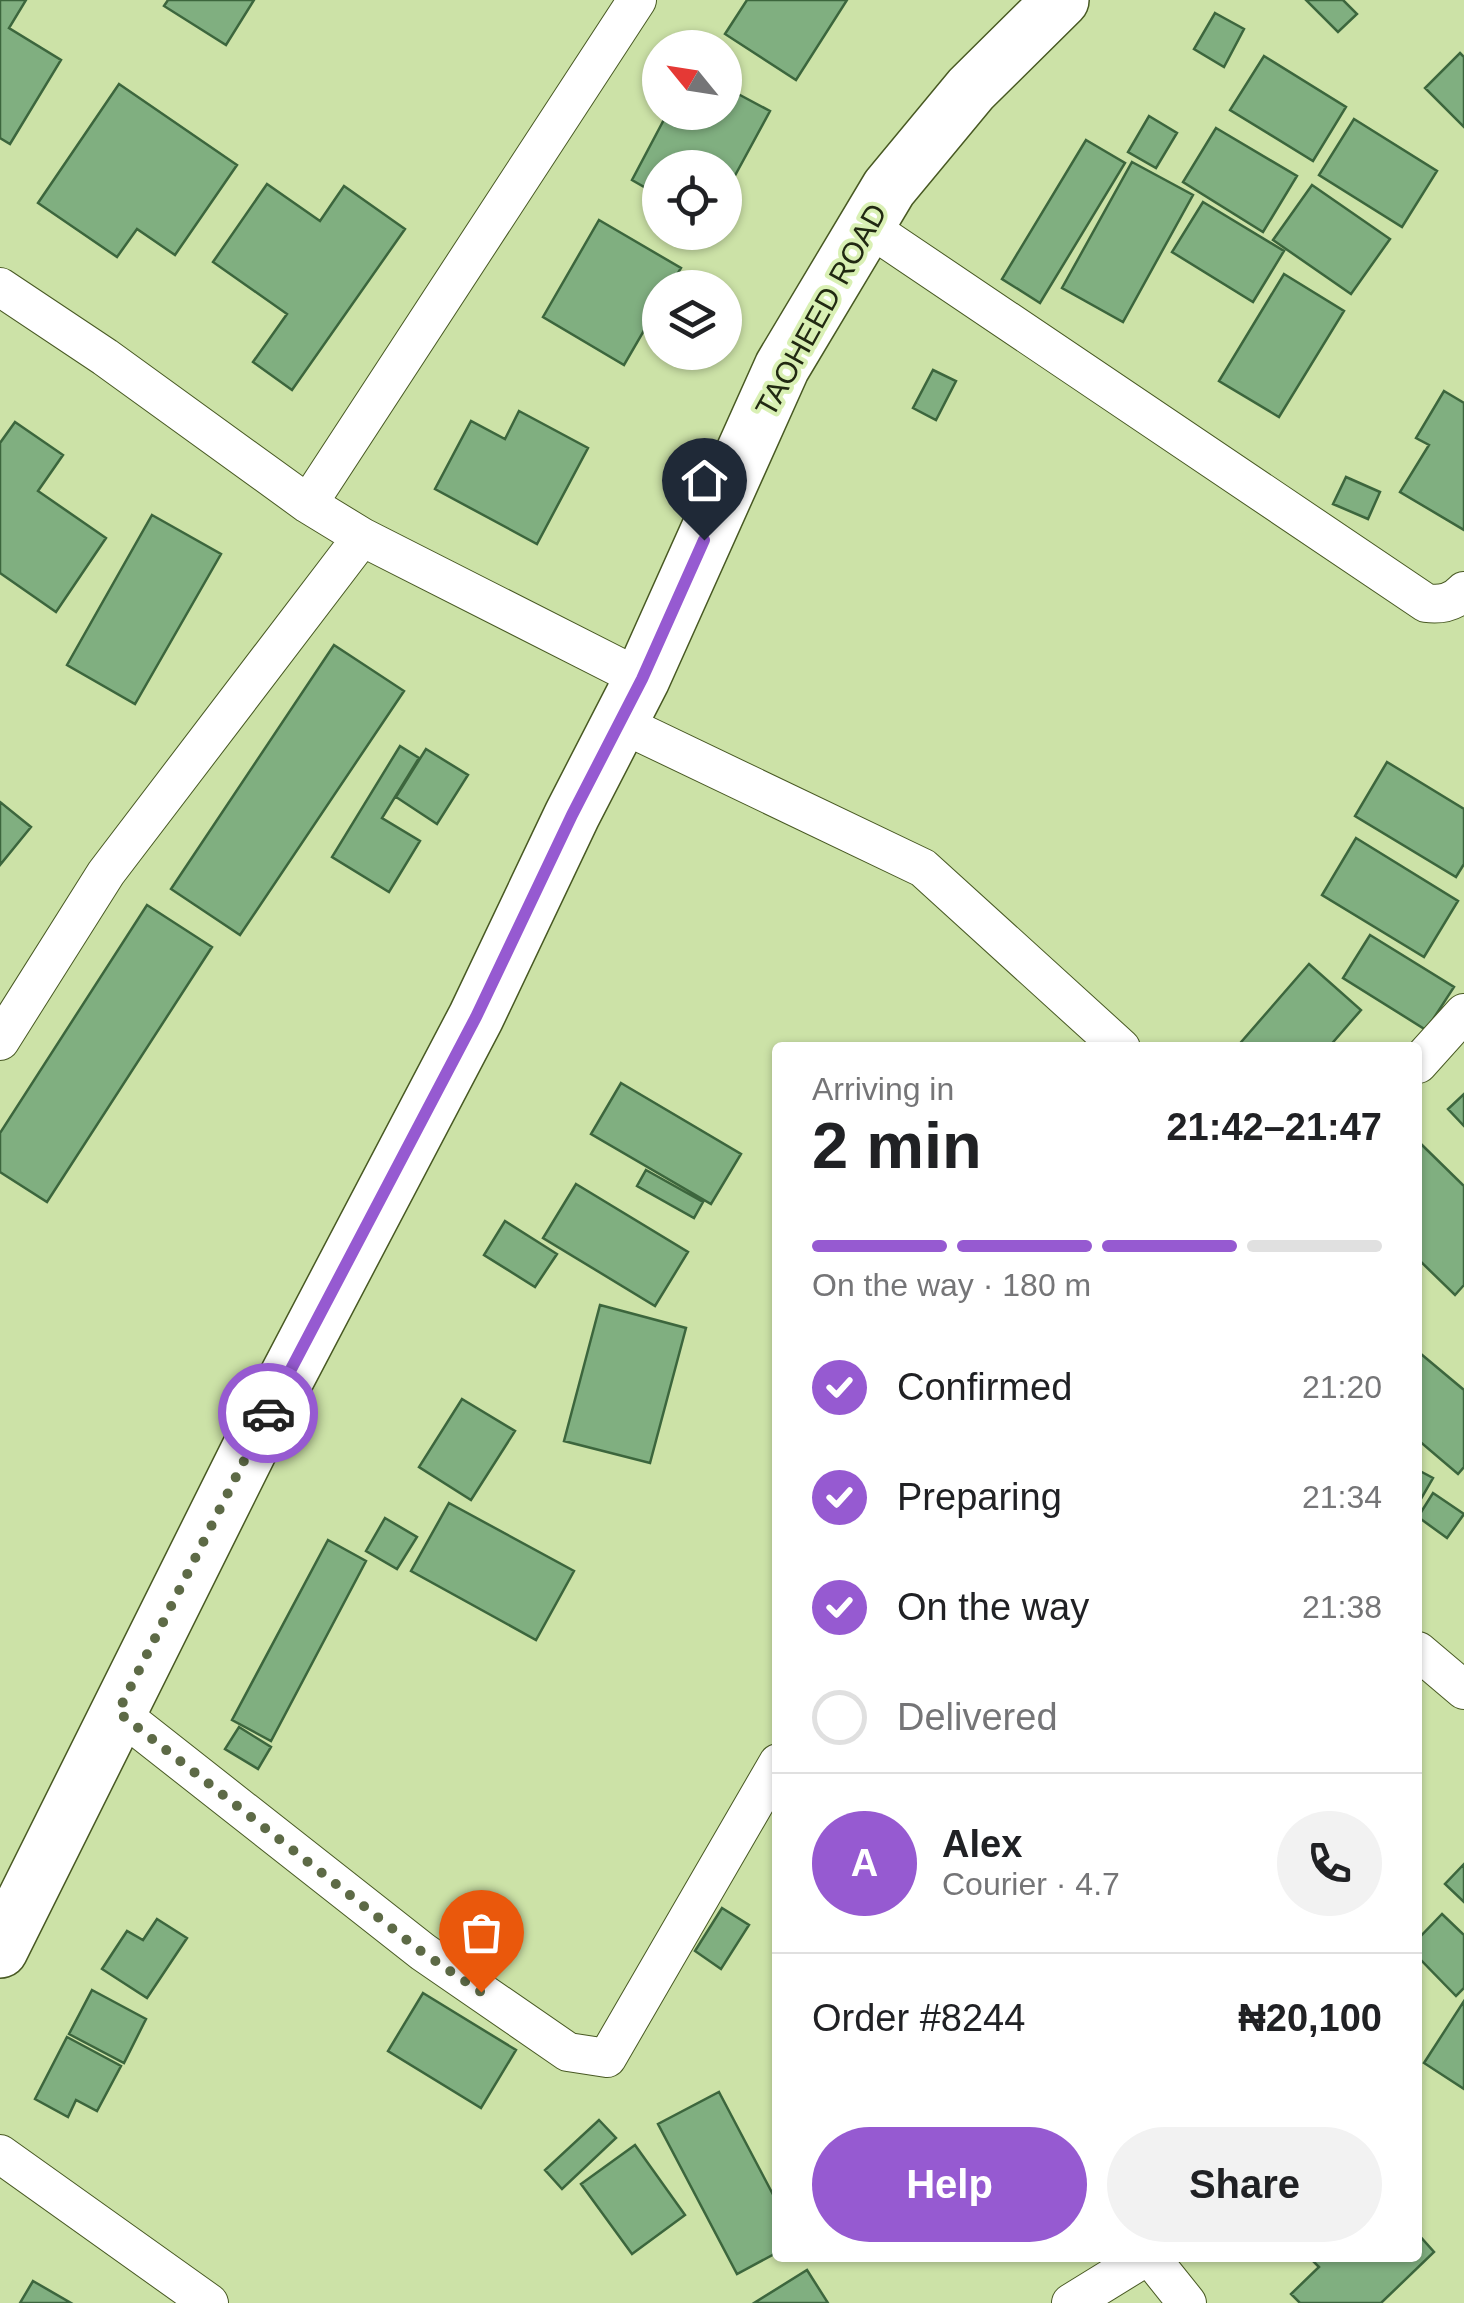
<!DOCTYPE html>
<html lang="en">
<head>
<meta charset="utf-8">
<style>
  :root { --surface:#fff; --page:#f2f2f2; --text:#202124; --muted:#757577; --line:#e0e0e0; --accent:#965ad1 }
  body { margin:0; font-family:Helvetica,sans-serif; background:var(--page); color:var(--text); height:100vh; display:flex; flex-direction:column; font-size:38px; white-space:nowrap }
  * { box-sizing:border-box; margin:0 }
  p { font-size:32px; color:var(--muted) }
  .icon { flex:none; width:55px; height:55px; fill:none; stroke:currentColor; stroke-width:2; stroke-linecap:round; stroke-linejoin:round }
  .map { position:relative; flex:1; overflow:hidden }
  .details { position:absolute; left:772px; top:1042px; width:650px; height:1220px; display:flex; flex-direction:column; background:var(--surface); border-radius:10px; box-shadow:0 2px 8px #0004 }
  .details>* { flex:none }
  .needle { width:65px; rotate:300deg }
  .tools { position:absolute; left:642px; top:30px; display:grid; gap:20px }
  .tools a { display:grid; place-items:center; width:100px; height:100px; border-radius:50%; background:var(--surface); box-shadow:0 2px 8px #0004; font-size:50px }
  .pin { position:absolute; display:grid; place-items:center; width:85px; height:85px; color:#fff; margin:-102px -42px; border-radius:50% 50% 50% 0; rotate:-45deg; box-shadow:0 0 10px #0007 }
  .pin .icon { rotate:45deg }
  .courier { position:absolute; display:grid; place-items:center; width:100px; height:100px; margin:-50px; border:8px solid #965ad1; border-radius:50%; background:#fff; color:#222; box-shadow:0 2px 12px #0007 }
  .head em { font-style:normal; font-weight:700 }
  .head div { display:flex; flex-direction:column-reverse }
  .head { display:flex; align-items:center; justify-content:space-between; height:170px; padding:0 40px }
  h1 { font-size:65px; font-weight:700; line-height:75px }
  .bar { display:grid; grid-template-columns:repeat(4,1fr); gap:15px 10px; align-content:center; height:120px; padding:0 40px }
  .bar i { height:12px; border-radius:8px; background:var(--line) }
  .bar .active { background:var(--accent) }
  .bar p { grid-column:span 4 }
  .line { display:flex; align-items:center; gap:25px; padding:0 40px; border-top:2px solid var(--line) }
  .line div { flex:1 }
  .round { display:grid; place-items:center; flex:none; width:105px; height:105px; border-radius:52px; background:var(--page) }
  ol { padding:0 40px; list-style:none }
  li { display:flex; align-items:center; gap:30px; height:110px }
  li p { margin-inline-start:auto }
  li .icon { padding:10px; border-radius:50%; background:var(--accent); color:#fff; stroke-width:4 }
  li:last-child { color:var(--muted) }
  li i { width:55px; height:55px; border:5px solid var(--line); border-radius:50% }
  .cta { display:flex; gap:20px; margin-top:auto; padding:20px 40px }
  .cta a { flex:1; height:115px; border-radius:60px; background:var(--accent); color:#fff; font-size:40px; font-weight:700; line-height:115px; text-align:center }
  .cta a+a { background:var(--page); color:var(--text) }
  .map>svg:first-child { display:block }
  .building { fill:#80af80; stroke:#3c663d; stroke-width:2.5 }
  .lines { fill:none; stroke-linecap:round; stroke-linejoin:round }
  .minor-casing { stroke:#485923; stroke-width:40 }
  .primary-casing { stroke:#485923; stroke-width:58 }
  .minor { stroke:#fff; stroke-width:38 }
  .primary { stroke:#fff; stroke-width:55 }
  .done { stroke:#5d6a46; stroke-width:10; stroke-dasharray:0 18 }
  .route { stroke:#965ad1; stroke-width:12 }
  .labels { text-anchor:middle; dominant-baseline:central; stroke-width:8; stroke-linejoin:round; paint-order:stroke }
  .street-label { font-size:30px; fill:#212912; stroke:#d9f0b4 }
</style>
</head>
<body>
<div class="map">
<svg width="1464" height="2303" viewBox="0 0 1464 2303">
  <rect width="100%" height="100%" fill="#cce2a7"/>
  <!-- building -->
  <path class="building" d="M0,0H26L9,28L61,60L10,144L0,138Z
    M168,0H254L226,45L164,6Z
    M747,0H847L796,80L725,34Z
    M1306,0H1343L1357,14L1338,32Z
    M1215,13L1244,29L1224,67L1194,49Z
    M1460,53L1464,57V127L1425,88Z
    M1264,56L1346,107L1313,161L1230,110Z
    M119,84L237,165L175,255L137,229L117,257L38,203Z
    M725,87L770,111L725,194V168H660V196L632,180L668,112H725Z
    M1149,116L1177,133L1156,168L1128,152Z
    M1354,119L1437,171L1402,227L1319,175Z
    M1216,128L1297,176L1263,232L1183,182Z
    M1086,140L1125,163L1040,303L1002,279Z
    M1132,162L1193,195L1123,322L1062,288Z
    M267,184L320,221L344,186L405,229L292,390L253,362L287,314L213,262Z
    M1312,185L1390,239L1351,294L1273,240Z
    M1203,202L1284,251L1253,302L1172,252Z
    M599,220L681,268L669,288H660V303L624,365L543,317Z
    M1284,274L1344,311L1279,417L1219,381Z
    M933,370L956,381L936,420L913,408Z
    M1444,391L1464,403V530L1400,492L1429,445L1416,438Z
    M519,411L588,448L537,544L435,489L471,421L505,439Z
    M15,422L63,455L38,491L106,538L56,612L0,573V443Z
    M1346,477L1380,492L1368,519L1333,504Z
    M152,515L221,554L135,704L67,665Z
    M334,645L404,691L240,935L171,889Z
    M400,746L419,758L382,818L420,841L389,892L332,857Z
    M426,749L468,775L437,824L396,797Z
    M1387,762L1464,809V864L1456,877L1355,816Z
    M0,802L31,827L0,865Z
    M1356,838L1458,901L1424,957L1322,895Z
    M147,905L212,947L47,1202L0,1172V1133Z
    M1370,935L1454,987L1426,1030L1343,978Z
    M1309,964L1361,1010L1328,1048H1236Z
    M621,1083L741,1154L711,1204L591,1134Z
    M1464,1094V1126L1448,1109Z
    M1421,1144L1464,1186V1285L1455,1295L1418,1259V1147Z
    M646,1170L703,1202L694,1218L637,1186Z
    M576,1184L688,1252L655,1306L543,1238Z
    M505,1221L557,1254L535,1287L484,1255Z
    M600,1305L686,1328L650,1463L564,1441Z
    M1421,1354L1464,1390V1467L1458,1474L1418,1440V1358Z
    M462,1399L515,1431L471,1500L419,1467Z
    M1418,1470L1433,1478L1418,1504Z
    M1433,1493L1464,1514L1447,1538L1418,1517Z
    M449,1503L574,1571L536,1640L411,1571Z
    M385,1518L417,1537L397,1569L366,1551Z
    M328,1540L366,1561L271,1741L232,1720Z
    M239,1727L271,1747L258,1769L225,1749Z
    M1464,1864V1902L1445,1884Z
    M722,1908L749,1925L721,1969L695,1951Z
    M1442,1914L1464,1935V1988L1456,1996L1418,1957V1939Z
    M157,1919L187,1938L147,1998L102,1969L127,1931L143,1940Z
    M92,1990L146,2019L124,2063L69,2034Z
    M423,1993L516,2050L481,2108L388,2051Z
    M1464,2001V2089L1424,2063Z
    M67,2037L121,2066L97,2111L76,2100L68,2117L35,2099Z
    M719,2092L778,2204V2252L737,2274L658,2124Z
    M599,2120L616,2138L562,2189L545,2170Z
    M635,2145L685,2215L632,2254L581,2184Z
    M1418,2234L1434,2252L1381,2303H1300L1291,2294L1319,2267L1310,2258H1418Z
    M807,2270L828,2303H754Z
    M33,2281L71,2303H20Z"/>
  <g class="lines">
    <!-- minor casing -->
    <g class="minor-casing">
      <path id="minor" d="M867,226L1426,603C1441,605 1453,603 1464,591
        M0,287L105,357L308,504L362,537L642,679
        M308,504L637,0
        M620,723L923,868L1121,1048
        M0,1041L106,873L362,537
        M1418,1064L1464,1013
        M1418,1651L1464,1690
        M118,1712L423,1952L568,2052L607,2058L778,1763
        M0,2154L209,2303
        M1151,2258L1187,2303
        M1071,2303L1144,2258"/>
    </g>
    <!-- primary casing -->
    <g class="primary-casing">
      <path id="primary" d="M0,1950L256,1436L476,1017L572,815L642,679L782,367L889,188L971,89L1061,0"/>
    </g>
    <!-- minor -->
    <use href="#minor" class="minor"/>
    <!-- primary -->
    <use href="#primary" class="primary"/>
  </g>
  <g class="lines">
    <!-- done -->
    <path class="done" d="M268,1413L118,1712L422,1952L481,1992"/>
    <!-- route -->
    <path class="route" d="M268,1413L476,1017L572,815L642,679L704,540"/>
  </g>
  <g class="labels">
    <!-- street labels -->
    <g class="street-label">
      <text transform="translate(821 310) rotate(-61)">TAOHEED ROAD</text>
    </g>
  </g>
</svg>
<div class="tools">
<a><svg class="needle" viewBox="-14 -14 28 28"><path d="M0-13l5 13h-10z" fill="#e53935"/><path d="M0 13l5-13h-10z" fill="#757577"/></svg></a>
<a><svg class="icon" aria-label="locate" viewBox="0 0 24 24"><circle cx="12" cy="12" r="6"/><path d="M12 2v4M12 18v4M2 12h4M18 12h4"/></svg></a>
<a><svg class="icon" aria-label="layers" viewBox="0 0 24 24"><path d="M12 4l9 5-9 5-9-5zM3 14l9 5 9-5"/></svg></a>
</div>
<div class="pin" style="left:481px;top:1992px;background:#ea580c"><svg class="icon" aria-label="bag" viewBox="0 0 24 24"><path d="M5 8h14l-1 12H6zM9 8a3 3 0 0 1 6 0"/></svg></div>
<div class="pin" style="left:704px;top:540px;background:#1f2937"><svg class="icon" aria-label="home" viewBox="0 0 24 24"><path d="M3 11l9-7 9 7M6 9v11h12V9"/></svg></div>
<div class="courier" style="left:268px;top:1413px"><svg class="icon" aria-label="car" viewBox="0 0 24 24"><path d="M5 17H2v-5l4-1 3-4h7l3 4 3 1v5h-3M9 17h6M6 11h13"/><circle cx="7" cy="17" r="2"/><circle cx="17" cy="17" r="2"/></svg></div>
<section class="details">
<div class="head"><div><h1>2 min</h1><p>Arriving in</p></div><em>21:42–21:47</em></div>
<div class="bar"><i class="active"></i><i class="active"></i><i class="active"></i><i></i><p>On the way · 180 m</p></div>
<ol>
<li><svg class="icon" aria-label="check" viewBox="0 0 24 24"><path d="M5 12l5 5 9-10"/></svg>Confirmed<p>21:20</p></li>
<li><svg class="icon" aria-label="check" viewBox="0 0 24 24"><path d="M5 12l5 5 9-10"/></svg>Preparing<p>21:34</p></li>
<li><svg class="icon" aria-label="check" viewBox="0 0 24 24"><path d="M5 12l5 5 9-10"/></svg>On the way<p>21:38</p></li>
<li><i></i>Delivered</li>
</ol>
<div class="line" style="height:180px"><b class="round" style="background:var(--accent);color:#fff">A</b><div><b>Alex</b><p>Courier · 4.7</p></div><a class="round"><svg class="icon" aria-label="phone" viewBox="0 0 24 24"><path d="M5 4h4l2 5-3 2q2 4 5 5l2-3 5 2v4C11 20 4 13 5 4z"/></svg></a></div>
<div class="line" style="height:130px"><div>Order #8244</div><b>₦20,100</b></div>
<div class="cta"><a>Help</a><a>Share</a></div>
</section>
</div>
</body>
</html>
